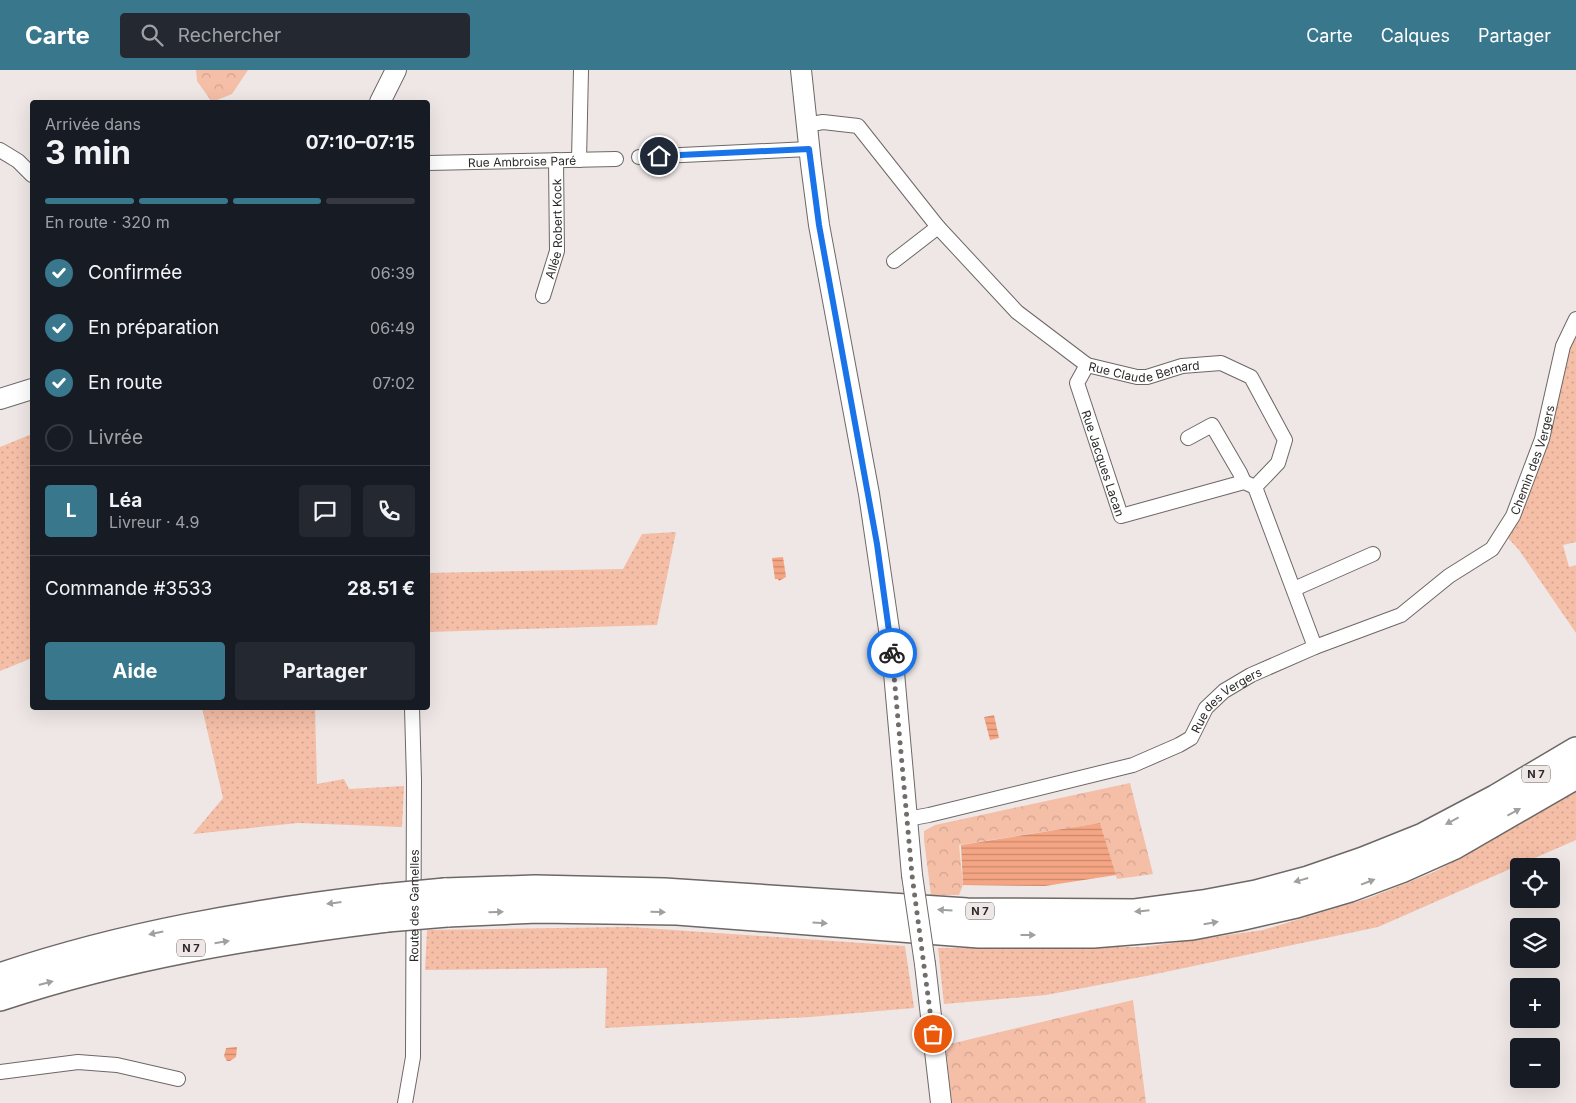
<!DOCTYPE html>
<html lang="fr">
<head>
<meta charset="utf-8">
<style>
  :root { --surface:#171b24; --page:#242831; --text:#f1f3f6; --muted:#9ea1a6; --line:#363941; --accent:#39778d }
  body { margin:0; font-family:Inter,sans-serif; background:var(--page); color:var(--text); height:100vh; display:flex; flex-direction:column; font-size:19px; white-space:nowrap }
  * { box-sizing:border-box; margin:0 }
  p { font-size:16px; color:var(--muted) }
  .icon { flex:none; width:28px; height:28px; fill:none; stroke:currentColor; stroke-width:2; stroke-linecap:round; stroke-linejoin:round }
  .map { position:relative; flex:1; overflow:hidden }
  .panel { position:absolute; left:30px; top:30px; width:400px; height:610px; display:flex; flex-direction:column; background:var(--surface); border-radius:5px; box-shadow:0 5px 20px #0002 }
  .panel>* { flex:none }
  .tools { position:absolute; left:1510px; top:788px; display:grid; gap:10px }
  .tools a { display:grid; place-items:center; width:50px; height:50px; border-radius:5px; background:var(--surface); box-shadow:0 5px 20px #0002; font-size:25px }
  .pin { position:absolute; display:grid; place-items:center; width:42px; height:42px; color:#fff; margin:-21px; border:2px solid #fff; border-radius:50%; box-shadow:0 1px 5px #0007 }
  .courier { position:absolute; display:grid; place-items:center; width:50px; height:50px; margin:-25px; border:4px solid #1a73e8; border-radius:50%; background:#fff; color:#222; box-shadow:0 1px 6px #0007 }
  .headline em { font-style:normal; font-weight:700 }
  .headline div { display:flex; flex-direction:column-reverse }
  .headline { display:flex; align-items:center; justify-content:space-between; height:85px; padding:0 15px }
  h1 { font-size:32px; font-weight:700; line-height:38px }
  .bar { display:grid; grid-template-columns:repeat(4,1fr); gap:8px 5px; align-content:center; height:60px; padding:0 15px }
  .bar i { height:6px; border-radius:4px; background:var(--line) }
  .bar .selected { background:var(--accent) }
  .bar p { grid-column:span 4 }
  .line { display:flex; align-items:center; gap:12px; padding:0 15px; border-top:1px solid var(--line) }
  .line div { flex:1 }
  .round { display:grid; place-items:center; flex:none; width:52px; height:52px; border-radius:5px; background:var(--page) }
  ol { padding:0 15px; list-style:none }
  li { display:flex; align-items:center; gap:15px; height:55px }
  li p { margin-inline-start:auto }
  li .icon { padding:5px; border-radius:50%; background:var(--accent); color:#fff; stroke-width:4 }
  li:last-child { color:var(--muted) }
  li i { width:28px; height:28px; border:2px solid var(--line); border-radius:50% }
  .cta { display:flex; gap:10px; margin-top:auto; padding:10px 15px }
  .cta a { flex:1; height:58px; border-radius:5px; background:var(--accent); color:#fff; font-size:20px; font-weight:700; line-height:58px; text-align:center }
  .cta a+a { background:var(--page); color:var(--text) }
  header { display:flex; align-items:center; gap:30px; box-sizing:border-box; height:70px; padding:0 25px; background:var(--accent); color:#fff }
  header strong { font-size:24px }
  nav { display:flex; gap:28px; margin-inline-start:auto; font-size:18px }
  .search { width:350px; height:45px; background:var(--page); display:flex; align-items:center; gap:12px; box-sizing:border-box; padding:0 18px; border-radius:5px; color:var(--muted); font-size:19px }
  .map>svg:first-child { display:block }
  .grass { fill:url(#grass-dots) }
  .forest { fill:url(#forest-crowns) }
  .water { fill:url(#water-rules) }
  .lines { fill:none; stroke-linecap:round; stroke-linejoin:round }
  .street-casing { stroke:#6d6866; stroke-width:16 }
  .secondary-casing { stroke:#6d6866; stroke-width:22 }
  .highway-casing { stroke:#6d6866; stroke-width:28 }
  .street { stroke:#fff; stroke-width:14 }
  .secondary { stroke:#fff; stroke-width:20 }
  .highway { stroke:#fff; stroke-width:25 }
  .secondary-bridge-casing { stroke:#6d6866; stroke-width:22; stroke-linecap:butt }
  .highway-bridge-casing { stroke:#6d6866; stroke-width:28; stroke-linecap:butt }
  .secondary-bridge { stroke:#fff; stroke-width:20 }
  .highway-bridge { stroke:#fff; stroke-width:25 }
  .oneway { fill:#a0a09f }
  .done { stroke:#716d6b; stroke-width:5; stroke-dasharray:0 9 }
  .route { stroke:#1a73e8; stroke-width:6 }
  .labels { text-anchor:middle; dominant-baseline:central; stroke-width:5; stroke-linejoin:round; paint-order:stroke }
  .shield { fill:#eee7e5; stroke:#676362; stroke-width:1 }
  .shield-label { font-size:11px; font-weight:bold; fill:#2d2b2a }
  .street-label { font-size:12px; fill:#2d2b2a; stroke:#eee7e5 }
</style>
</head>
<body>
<header>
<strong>Carte</strong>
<div class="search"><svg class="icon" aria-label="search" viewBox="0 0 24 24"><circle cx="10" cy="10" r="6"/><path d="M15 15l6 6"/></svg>Rechercher</div>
<nav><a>Carte</a><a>Calques</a><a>Partager</a></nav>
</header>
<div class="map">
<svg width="1576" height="1033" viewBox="0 0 1576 1033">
  <defs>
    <pattern id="grass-dots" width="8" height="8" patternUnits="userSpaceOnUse" patternTransform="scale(1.25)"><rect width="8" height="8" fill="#f4bea7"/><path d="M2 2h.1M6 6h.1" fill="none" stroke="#d2a390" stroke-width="1.8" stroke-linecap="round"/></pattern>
    <pattern id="forest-crowns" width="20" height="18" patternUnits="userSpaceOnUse" patternTransform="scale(1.25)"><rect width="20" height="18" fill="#f4bea7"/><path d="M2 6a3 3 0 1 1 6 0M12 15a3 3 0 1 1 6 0" fill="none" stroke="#d2a390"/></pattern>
    <pattern id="water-rules" width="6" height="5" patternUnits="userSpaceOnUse" patternTransform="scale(1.25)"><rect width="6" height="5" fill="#f5a583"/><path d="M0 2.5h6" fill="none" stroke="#c7876b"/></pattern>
  </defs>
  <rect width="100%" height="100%" fill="#eee7e5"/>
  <!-- grass -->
  <path class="grass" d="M1576,266V472L1563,475L1569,497L1576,495V563L1519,480L1507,467L1518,451L1547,375L1568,281Z
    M32,364V588L0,601V377Z
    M676,462L657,555L428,562V503L623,499L642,464Z
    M202,638H315L317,714L344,709L349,719L404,716L402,757L298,753L193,764L223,728Z
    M1576,720V770L1378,857L1146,906L1046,925L944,934L938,878L1144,877L1263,860L1369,828L1434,802L1492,770Z
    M630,857L905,876L914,938L810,947L605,958L607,898L425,900L427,860Z"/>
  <!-- forest -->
  <path class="forest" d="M196,0H248L232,24L212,32L197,11Z
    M1130,713L1153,804L1117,809L1100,753L959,775L963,815L959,825H931L924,770V761L935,755Z
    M1133,930L1146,1033H951L946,975Z"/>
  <!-- water -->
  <path class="water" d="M783,487L786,507L779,511L778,509H775L772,488Z
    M994,645L999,668L990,670L984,647Z
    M1100,753L1116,805L1045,816L963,815L961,775Z
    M237,977L236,987L230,991H227L224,986L226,978Z"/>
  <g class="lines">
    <!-- street casing -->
    <g class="street-casing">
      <g id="street">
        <path id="s1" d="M806,55L823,52L858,56L938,157L1017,242L1087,295L1137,307H1147L1182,296L1221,293L1251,307L1285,370L1278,393L1255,417L1315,577"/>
        <path d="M0,80L18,91L32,105"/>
        <path d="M639,87L809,79"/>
        <path d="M579,90L581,0"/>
        <path id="s2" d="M428,93L616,89"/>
        <path d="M894,191L938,157"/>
        <path id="s3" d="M543,226L557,181L556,90"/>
        <path id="s4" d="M1087,295L1077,313L1121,446L1244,412L1255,417"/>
        <path d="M1188,368L1212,355L1240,403L1244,412"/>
        <path d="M1294,519L1373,484"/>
        <path id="s5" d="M907,749L929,745L1133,695L1179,675L1191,668L1206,638L1224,621L1251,605L1315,577L1401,545L1449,506L1492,479L1513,446L1542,369L1563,276L1576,249"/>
        <path d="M0,1002L78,992L117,995L178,1009"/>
        <path id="s6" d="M405,1033L413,987L414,710L412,638"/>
      </g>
    </g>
    <!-- secondary casing -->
    <g class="secondary-casing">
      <path id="secondary" d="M801,0L811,94L819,155L869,424L892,580L912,805
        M380,32L396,0
        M0,329L32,319
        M925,894L941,1033"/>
    </g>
    <!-- highway casing -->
    <g class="highway-casing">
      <path id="highway" d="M445,821L535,818L664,821L967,841L1135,842L1203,833L1256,823L1308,809L1363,790L1423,766L1495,728L1576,680
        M447,844L538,840L677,842L979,865H1093L1192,857L1239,848L1296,835L1350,819L1401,800L1455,776L1576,706
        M0,906C124,864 253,842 382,827
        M0,928C126,886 256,865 387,849"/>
    </g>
    <!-- street -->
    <use href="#street" class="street"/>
    <!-- secondary -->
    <use href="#secondary" class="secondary"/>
    <!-- highway -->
    <use href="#highway" class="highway"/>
    <!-- secondary-bridge casing -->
    <g class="secondary-bridge-casing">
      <path id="secondary-bridge" d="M912,805L925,894"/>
    </g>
    <!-- highway-bridge casing -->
    <g class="highway-bridge-casing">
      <path id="highway-bridge" d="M382,827L445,821
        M387,849L447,844"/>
    </g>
    <!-- secondary-bridge -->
    <use href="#secondary-bridge" class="secondary-bridge"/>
    <!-- highway-bridge -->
    <use href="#highway-bridge" class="highway-bridge"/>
  </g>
  <!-- one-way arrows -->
  <defs><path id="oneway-solid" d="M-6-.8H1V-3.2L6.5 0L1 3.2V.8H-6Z" transform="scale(1.25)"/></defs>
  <g class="oneway">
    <use href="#oneway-solid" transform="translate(1514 742) rotate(-29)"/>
    <use href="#oneway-solid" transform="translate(1452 751) rotate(152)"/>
    <use href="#oneway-solid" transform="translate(1301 810) rotate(164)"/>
    <use href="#oneway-solid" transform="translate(1368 812) rotate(-21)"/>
    <use href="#oneway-solid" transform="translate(334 833) rotate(173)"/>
    <use href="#oneway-solid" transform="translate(945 840) rotate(-177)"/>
    <use href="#oneway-solid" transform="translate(1142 841) rotate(174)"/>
    <use href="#oneway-solid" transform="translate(496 842) rotate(-2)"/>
    <use href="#oneway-solid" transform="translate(658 842) rotate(1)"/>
    <use href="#oneway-solid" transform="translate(820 853) rotate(4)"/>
    <use href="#oneway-solid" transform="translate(1211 853) rotate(-10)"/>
    <use href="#oneway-solid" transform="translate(156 863) rotate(168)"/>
    <use href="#oneway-solid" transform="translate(1028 865)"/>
    <use href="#oneway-solid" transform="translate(222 872) rotate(-9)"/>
    <use href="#oneway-solid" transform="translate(46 913) rotate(-15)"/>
  </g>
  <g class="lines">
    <!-- done -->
    <path class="done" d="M892,583L912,805L933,964"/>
    <!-- route -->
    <path class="route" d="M659,86L809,79L819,155L877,474L892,583"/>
  </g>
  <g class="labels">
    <!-- shield labels -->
    <g class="shield">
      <rect x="1522" y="695.5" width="28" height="17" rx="4"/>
      <rect x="966" y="832.5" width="28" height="17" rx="4"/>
      <rect x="177" y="869.5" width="28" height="17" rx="4"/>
    </g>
    <g class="shield-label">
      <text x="1536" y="704">N 7</text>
      <text x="980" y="841">N 7</text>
      <text x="191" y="878">N 7</text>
    </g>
    <!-- street labels -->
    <g class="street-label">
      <text stroke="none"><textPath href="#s2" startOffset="94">Rue Ambroise Paré</textPath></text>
      <text stroke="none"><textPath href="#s3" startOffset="69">Allée Robert Kock</textPath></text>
      <text stroke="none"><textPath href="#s1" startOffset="444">Rue Claude Bernard</textPath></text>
      <text stroke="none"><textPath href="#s4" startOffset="105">Rue Jacques Lacan</textPath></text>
      <text stroke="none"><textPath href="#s5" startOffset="759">Chemin des Vergers</textPath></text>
      <text stroke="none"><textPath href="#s5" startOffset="350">Rue des Vergers</textPath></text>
      <text stroke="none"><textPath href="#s6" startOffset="198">Route des Gamelles</textPath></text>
    </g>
  </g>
</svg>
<div class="tools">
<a><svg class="icon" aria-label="locate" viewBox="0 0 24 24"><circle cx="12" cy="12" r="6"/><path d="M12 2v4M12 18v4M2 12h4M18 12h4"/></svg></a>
<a><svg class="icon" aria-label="layers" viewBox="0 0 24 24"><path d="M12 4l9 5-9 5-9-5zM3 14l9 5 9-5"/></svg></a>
<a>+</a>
<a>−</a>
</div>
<div class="pin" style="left:933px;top:964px;background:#ea580c"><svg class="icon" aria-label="bag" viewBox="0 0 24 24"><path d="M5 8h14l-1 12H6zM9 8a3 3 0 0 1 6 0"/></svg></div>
<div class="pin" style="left:659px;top:86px;background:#1f2937"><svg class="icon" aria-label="home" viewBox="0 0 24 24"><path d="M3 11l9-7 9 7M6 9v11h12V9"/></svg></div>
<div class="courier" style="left:892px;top:583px"><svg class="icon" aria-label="bike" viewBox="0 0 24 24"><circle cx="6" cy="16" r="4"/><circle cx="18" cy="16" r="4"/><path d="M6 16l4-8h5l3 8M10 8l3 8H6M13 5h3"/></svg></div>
<section class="panel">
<div class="headline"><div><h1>3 min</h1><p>Arrivée dans</p></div><em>07:10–07:15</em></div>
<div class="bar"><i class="selected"></i><i class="selected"></i><i class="selected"></i><i></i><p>En route · 320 m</p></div>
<ol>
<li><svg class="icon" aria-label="check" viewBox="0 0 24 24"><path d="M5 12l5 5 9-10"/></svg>Confirmée<p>06:39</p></li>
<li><svg class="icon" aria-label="check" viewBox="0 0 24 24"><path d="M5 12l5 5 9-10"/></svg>En préparation<p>06:49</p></li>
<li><svg class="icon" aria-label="check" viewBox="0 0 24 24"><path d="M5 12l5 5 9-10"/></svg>En route<p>07:02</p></li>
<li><i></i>Livrée</li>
</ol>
<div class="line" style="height:90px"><b class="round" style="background:var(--accent);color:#fff">L</b><div><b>Léa</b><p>Livreur · 4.9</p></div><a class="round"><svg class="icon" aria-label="chat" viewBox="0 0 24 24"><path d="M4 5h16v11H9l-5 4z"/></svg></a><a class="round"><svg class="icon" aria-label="phone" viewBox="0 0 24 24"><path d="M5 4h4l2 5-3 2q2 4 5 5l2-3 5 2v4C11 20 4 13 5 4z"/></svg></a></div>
<div class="line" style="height:65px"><div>Commande #3533</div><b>28.51 €</b></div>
<div class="cta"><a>Aide</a><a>Partager</a></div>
</section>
</div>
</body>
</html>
